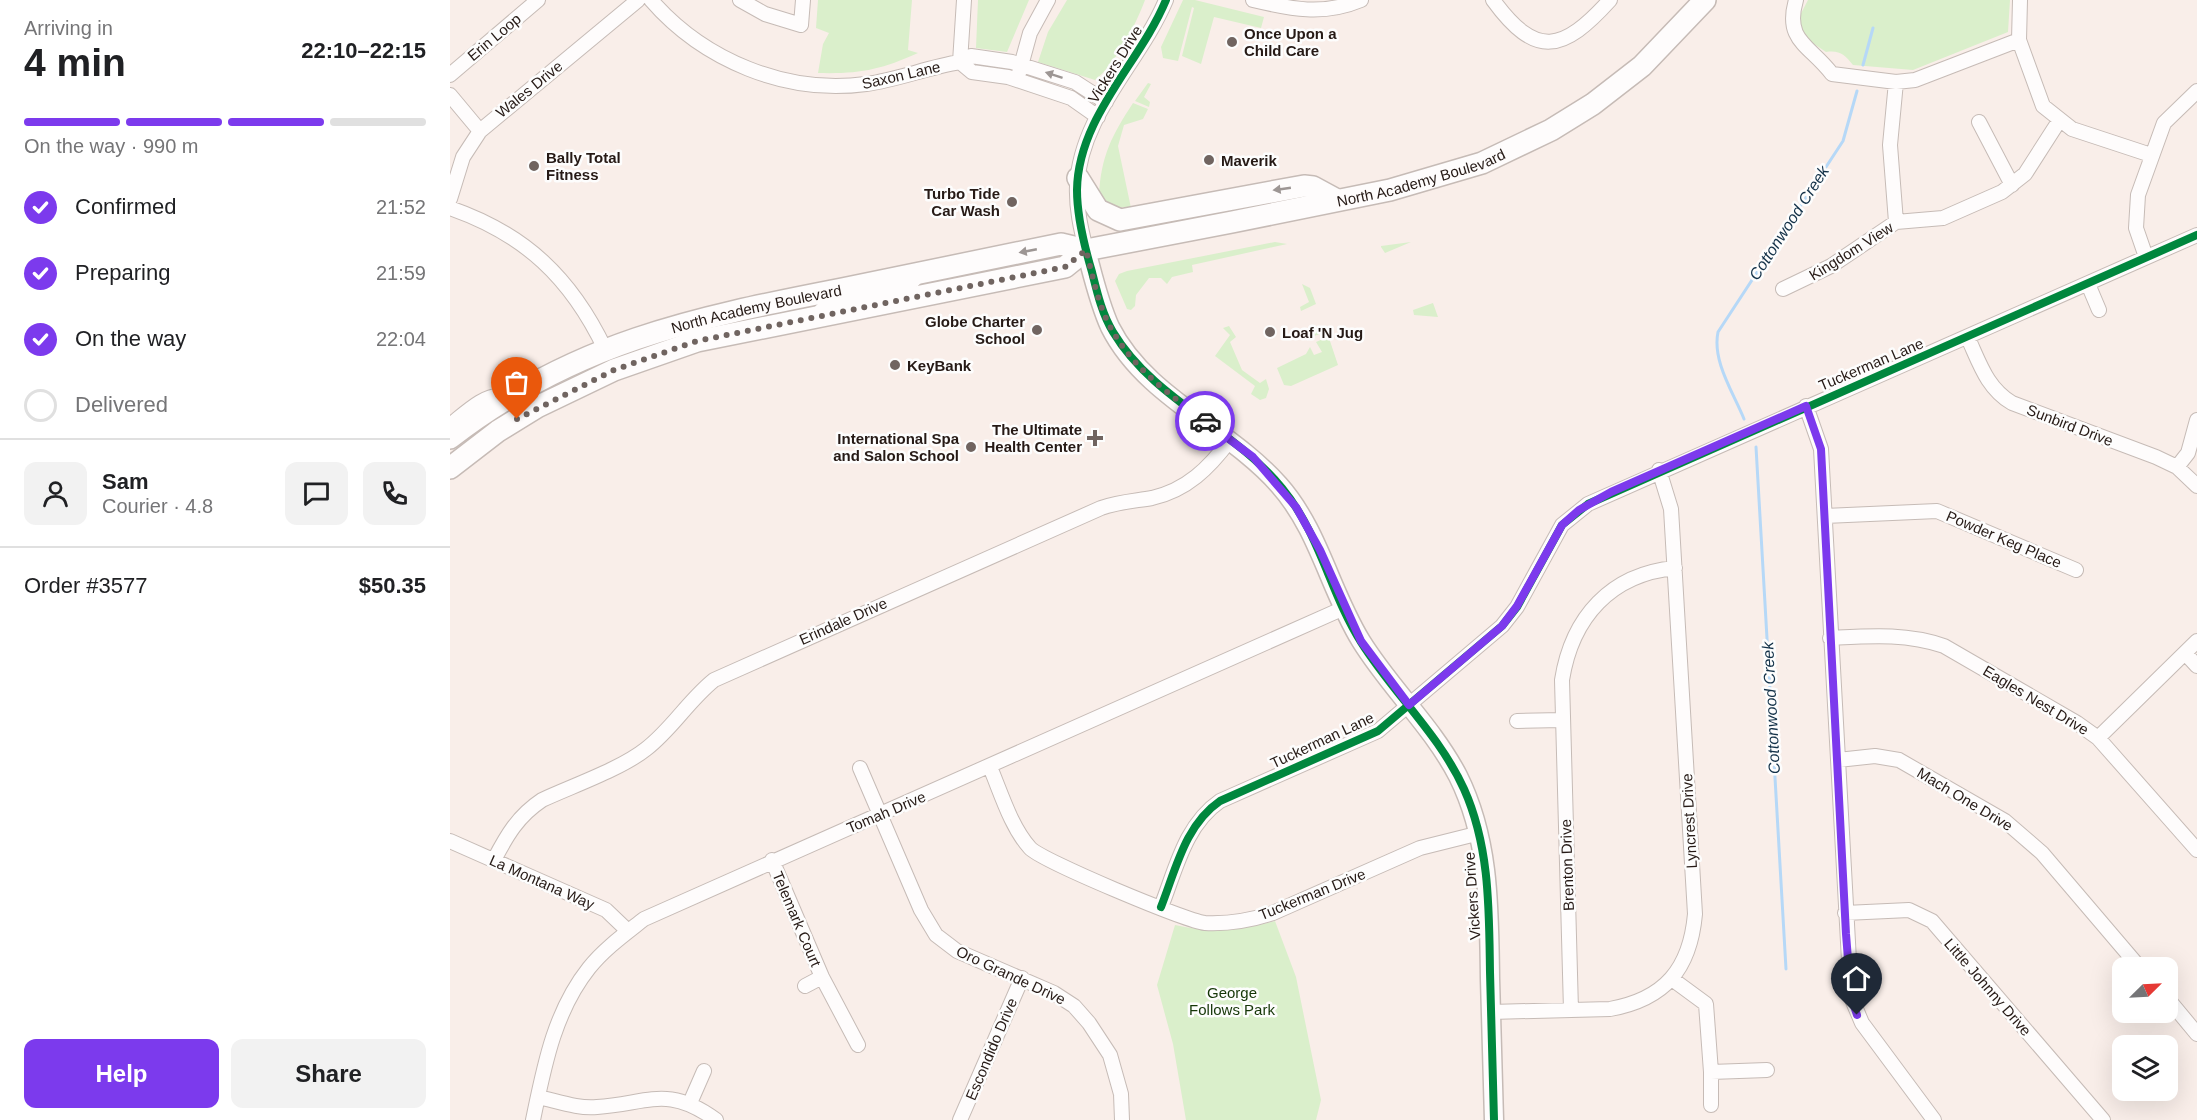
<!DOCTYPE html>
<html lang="en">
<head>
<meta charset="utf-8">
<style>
  :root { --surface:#fff; --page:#f2f2f2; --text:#202124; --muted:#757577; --line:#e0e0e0; --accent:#7c3aed }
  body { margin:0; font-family:Arial,sans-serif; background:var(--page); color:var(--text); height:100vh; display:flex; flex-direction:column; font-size:22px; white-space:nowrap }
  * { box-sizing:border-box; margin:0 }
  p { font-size:20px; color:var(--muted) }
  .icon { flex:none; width:33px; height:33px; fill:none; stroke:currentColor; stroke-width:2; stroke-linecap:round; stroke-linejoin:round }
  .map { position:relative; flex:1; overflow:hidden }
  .side { display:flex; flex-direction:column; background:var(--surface); width:450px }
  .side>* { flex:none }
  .needle { width:39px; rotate:66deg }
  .tools { position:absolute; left:1662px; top:957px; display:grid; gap:12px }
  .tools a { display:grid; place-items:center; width:66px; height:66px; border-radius:12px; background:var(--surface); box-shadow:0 6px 24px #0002; font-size:30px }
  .pin { position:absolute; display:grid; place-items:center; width:51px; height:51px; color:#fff; margin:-62px -26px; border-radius:50% 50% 50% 0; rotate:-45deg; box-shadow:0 0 6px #0007 }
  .pin .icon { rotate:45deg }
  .courier { position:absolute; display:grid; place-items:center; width:60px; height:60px; margin:-30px; border:4px solid #7c3aed; border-radius:50%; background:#fff; color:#222; box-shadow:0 2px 8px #0007 }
  .summary em { font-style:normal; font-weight:800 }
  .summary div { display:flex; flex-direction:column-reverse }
  .summary { display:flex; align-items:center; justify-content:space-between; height:102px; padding:0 24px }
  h1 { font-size:39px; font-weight:800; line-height:45px }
  .bar { display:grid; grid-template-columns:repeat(4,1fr); gap:9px 6px; align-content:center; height:72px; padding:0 24px }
  .bar i { height:8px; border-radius:4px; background:var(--line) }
  .bar .current { background:var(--accent) }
  .bar p { grid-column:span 4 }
  .line { display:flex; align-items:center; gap:15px; padding:0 24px; border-top:2px solid var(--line) }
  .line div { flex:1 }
  .round { display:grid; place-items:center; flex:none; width:63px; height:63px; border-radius:12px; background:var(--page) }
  ol { padding:0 24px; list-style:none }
  li { display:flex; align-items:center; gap:18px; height:66px }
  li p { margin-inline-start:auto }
  li .icon { padding:6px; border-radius:50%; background:var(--accent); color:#fff; stroke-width:4 }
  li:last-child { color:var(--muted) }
  li i { width:33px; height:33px; border:3px solid var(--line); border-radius:50% }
  .cta { display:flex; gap:12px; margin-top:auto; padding:12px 24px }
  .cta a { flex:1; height:69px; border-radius:12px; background:var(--accent); color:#fff; font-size:24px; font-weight:800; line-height:69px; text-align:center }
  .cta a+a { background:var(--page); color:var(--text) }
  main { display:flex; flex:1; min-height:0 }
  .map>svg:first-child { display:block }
  .green { fill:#daefcb }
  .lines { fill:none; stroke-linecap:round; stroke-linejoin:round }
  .stream { stroke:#b6d8f7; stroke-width:3 }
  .minor-casing { stroke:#c6bbb6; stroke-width:16 }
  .major-casing { stroke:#c6bbb6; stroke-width:21 }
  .highway-casing { stroke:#c6bbb6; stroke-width:24 }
  .minor { stroke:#fefcfc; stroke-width:14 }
  .major { stroke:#fefcfc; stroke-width:18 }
  .highway { stroke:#fefcfc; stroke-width:21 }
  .cycleway-casing { stroke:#fdfdfd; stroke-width:11 }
  .cycleway { stroke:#00873e; stroke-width:8 }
  .oneway { fill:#9d9694 }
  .done { stroke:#706460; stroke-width:6; stroke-dasharray:0 10.8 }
  .route { stroke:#7c3aed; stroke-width:8 }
  .poi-dot { fill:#706460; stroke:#fdfdfd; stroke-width:2 }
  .labels { text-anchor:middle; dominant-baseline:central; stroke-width:5; stroke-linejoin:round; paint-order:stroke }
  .poi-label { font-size:15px; font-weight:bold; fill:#261a16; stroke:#fdfdfd; text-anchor:start }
  .street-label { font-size:15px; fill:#261a16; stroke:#fdfdfd }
  .park-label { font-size:15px; fill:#153607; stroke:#fdfdfd }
  .water-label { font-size:16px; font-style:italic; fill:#133148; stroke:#fdfdfd }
</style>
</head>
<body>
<main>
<section class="side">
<div class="summary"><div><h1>4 min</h1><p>Arriving in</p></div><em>22:10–22:15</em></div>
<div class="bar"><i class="current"></i><i class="current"></i><i class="current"></i><i></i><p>On the way · 990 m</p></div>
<ol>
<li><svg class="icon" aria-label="check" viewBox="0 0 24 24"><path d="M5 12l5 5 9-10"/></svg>Confirmed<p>21:52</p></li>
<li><svg class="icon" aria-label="check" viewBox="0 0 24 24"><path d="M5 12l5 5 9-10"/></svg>Preparing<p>21:59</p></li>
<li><svg class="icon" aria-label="check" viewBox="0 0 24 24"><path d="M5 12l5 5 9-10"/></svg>On the way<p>22:04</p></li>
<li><i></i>Delivered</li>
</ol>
<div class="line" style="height:108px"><a class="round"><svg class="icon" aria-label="person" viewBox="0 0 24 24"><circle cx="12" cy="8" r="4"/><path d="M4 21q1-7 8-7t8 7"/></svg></a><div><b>Sam</b><p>Courier · 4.8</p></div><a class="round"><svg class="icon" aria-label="chat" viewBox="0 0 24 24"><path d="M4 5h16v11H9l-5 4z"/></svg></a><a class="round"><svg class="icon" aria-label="phone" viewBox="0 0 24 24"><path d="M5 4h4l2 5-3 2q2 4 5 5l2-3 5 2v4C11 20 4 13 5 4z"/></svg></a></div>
<div class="line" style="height:78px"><div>Order #3577</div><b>$50.35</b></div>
<div class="cta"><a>Help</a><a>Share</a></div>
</section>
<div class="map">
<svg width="1747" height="1120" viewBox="0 0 1747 1120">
  <rect width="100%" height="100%" fill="#f9eee9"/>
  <!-- green -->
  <path class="green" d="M368,0H462L458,50L468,53C430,70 410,74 368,73L373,44L379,33L366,28Z
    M528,0H579L557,52L526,48Z
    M617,0H695C686,24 666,64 645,80L588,62L598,32Z
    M733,0H745L814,17L811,28L764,17L751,64L732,56L744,8L742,7L728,61L713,58L711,47Z
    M1358,0H1560L1558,32L1463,70L1403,65C1395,55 1390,50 1376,52L1352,36L1347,21Z
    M698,83L701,84L694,97L700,102L699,107L685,101Z
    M683,103L698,109L693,119L674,125L668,146L681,208L667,207L664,212L649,195C651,156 662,135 683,103Z
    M825,242L837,244L742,265L743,272L722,277L717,284L711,278H699L686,295L685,306L681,310L677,309L665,281L669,274L677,271Z
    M961,242L935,253L931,247V246Z
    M852,284L860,288L866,304L851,311L850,307L859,302Z
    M983,303L988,317L964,315L963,310Z
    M779,326L786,337L780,342L792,370L810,383L816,379L819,389L816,398L810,400L801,394L805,386L765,356L780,335L773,328Z
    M875,326L888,365L841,386L834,385L827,368L856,354L860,347L864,355L872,352L866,342L873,339L870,334L864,336L862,332Z
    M825,921L846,977L871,1100L866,1120H736L723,1044L707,985L725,925C758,933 793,930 825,921Z"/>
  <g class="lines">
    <!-- stream -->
    <path class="stream" d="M1413,65L1423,28
      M1294,419C1283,392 1262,361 1268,332L1393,141L1407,91
      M1306,447L1336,969"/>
    <!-- minor casing -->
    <g class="minor-casing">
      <path id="minor" d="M201,0C253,60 336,95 416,84C448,80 478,67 510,62L521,56L562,62L625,82L656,102
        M290,0L315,14L351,25L353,0
        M803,0C841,9 873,16 911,0
        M1043,0C1086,59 1113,52 1160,0
        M1346,0C1334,41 1360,45 1382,74L1446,82L1465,80L1569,40
        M1570,0L1569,40L1593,106L1622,129L1701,155
        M510,62L522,72L558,77L621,98L648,117
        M510,62L514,0
        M569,73L580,33L598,0
        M0,75L88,0
        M1446,82L1440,145L1446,222
        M0,95L30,131
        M1529,122L1562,185
        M0,199L13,157L30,131L188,0
        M0,208C75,234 121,278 155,349
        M636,250C631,229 626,208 627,186C630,115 690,62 716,0
        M1696,257L1686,228L1688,195L1714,123L1747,91
        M1638,284L1649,310
        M1333,289L1381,266L1446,222L1493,218L1552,192L1575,174L1609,121
        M1518,338C1530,364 1537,388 1562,403L1706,457L1727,467L1747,486
        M1356,406L1371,449L1401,997L1412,1023L1484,1120
        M0,425C13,415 35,393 52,396
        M1727,467L1738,453L1747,420
        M1375,516L1487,511L1626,570
        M1380,638C1420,636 1456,633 1494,646L1627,723L1648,738L1747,850
        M1735,653L1747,666
        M1067,721L1112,720
        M1648,738L1747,641
        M1388,760L1425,756L1449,760L1555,821L1592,853L1690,968
        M540,767C551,793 561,827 580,848C592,861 736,921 755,923C777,924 802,920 823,913L970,848L1030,833
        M410,768L471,910L486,935L507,951L604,993L624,1006L639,1023L660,1055L671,1094L672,1120
        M0,841L156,910L178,931
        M44,860C57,835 68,816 92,800C122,786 171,769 196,749C222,729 238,701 264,680L651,508C667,502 684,501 702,498C737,490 759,468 780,440
        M322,860L372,977L408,1045
        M711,907C726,869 735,825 770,801L928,731L1052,626L1067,607L1112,525L1138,504L1747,235
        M1395,913L1459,910L1482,921L1653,1120
        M1222,979L1256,1004L1261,1072L1317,1070
        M355,986L372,977
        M1718,999L1747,1034
        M1121,1010L1112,680C1122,617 1161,574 1225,568
        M1041,1012L1160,1009C1215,999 1240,969 1245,914L1221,509L1209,470
        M1261,1072V1105
        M88,1097C107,1101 128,1109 147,1107C200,1103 218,1085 266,1120
        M240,1103L254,1071
        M83,1120C94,1067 104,1012 139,968C154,949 175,934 194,919L894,608
        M510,1120L572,978"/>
    </g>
    <!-- major casing -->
    <g class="major-casing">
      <path id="major" d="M636,250C643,276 649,303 660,327C695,397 779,428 829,485C869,530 880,591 911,641C940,688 982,726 1008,776C1040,840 1039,909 1040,979C1041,1026 1043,1073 1044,1120
        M368,317C393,284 438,307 467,274"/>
    </g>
    <!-- highway casing -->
    <g class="highway-casing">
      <g id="highway">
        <path d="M628,178L648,210L670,220L854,186L863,187L887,200"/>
        <path id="s1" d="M0,438C123,343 243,318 392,289C465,274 538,259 611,244L636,250L782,222L940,190L1032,163L1101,130L1143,104L1192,66L1255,0"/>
        <path d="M0,468L48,431L87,407L164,370L247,341L615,267L636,250"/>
      </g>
    </g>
    <!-- minor -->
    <use href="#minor" class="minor"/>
    <!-- major -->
    <use href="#major" class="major"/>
    <!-- highway -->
    <use href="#highway" class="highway"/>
    <!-- cycleway casing -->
    <g class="cycleway-casing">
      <path id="cycleway" d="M716,0C690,63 628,117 627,190C627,217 634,245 642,272C647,292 652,314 663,332C704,400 783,428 832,488C870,534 880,593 911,642C943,693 989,734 1014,789C1040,847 1039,910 1040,972C1041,1021 1043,1071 1044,1120
        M711,907C726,869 735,825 770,801L928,731L1052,626L1067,607L1112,525L1138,504L1747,235"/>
    </g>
    <!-- cycleway -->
    <use href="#cycleway" class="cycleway"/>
  </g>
  <!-- one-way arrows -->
  <defs><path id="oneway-solid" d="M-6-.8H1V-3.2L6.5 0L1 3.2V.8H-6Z" transform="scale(1.5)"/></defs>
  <g class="oneway">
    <use href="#oneway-solid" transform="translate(604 75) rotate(-162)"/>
    <use href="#oneway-solid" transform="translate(832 189) rotate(172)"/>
    <use href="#oneway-solid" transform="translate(578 251) rotate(169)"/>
  </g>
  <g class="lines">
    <!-- done -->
    <path class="done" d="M67,419L164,370L247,341L615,267L636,250C643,277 648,306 662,330C684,369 720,395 755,421"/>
    <!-- route -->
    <path class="route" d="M755,421L803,457L846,507L870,550L911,641L959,705L1052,626L1067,606L1112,525L1129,510L1161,492L1356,406L1371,449L1396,934L1401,997L1407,1015"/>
  </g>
  <!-- markers -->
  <g class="poi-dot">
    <circle cx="782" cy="42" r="6"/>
    <circle cx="759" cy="160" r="6"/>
    <circle cx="84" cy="166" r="6"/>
    <circle cx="562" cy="202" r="6"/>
    <circle cx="587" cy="330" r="6"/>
    <circle cx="820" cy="332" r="6"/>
    <circle cx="445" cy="365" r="6"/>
    <path d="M642 429h6v6h6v6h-6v6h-6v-6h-6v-6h6z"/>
    <circle cx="521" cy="447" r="6"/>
  </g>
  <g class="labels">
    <!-- poi labels -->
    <g class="poi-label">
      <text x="794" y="33">Once Upon a<tspan x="794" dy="17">Child Care</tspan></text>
      <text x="96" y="157">Bally Total<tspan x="96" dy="17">Fitness</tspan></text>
      <text x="771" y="160">Maverik</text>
      <text x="550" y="193" text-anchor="end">Turbo Tide<tspan x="550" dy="17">Car Wash</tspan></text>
      <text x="575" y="321" text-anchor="end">Globe Charter<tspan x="575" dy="17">School</tspan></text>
      <text x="832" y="332">Loaf 'N Jug</text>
      <text x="457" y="365">KeyBank</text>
      <text x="632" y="429" text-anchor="end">The Ultimate<tspan x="632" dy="17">Health Center</tspan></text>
      <text x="509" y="438" text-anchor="end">International Spa<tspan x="509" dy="17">and Salon School</tspan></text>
    </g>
    <!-- street labels -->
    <g class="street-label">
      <text transform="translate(44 37) rotate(-40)">Erin Loop</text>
      <text transform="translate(665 64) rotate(-58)">Vickers Drive</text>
      <text transform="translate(451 75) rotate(-13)">Saxon Lane</text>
      <text transform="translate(79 89) rotate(-39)">Wales Drive</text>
      <text stroke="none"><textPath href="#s1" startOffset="1016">North Academy Boulevard</textPath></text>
      <text transform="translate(1401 251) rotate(-32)">Kingdom View</text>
      <text stroke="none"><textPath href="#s1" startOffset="336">North Academy Boulevard</textPath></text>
      <text transform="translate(1421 364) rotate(-23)">Tuckerman Lane</text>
      <text transform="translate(1620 425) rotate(21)">Sunbird Drive</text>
      <text transform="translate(1554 539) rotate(23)">Powder Keg Place</text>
      <text transform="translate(393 621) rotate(-24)">Erindale Drive</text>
      <text transform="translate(1586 700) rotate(31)">Eagles Nest Drive</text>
      <text transform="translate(872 740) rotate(-25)">Tuckerman Lane</text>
      <text transform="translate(1515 799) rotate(31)">Mach One Drive</text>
      <text transform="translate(436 812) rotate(-23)">Tomah Drive</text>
      <text transform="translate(1239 821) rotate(-93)">Lyncrest Drive</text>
      <text transform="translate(1117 865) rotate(-92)">Brenton Drive</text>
      <text transform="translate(92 882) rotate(24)">La Montana Way</text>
      <text transform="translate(862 894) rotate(-22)">Tuckerman Drive</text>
      <text transform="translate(1022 896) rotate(-94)">Vickers Drive</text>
      <text transform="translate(347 919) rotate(67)">Telemark Court</text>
      <text transform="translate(561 975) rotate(25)">Oro Grande Drive</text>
      <text transform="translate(1538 987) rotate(49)">Little Johnny Drive</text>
      <text transform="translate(541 1049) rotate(-67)">Escondido Drive</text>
    </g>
    <!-- park labels -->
    <g class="park-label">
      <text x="782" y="992">George<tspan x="782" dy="17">Follows Park</tspan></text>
    </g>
    <!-- water labels -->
    <g class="water-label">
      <text transform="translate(1339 223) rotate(-57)">Cottonwood Creek</text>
      <text transform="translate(1321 708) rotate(-93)">Cottonwood Creek</text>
    </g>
  </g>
</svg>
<div class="tools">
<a><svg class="needle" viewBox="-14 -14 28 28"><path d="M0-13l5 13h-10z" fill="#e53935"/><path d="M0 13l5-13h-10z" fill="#757577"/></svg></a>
<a><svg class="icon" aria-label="layers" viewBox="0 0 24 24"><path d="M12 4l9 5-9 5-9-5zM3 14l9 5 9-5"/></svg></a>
</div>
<div class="pin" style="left:67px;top:419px;background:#ea580c"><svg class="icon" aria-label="bag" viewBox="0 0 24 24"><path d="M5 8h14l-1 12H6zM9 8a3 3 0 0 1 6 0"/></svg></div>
<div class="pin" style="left:1407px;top:1015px;background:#1f2937"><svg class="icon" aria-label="home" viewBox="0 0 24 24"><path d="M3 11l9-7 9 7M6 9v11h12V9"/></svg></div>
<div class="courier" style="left:755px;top:421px"><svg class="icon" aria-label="car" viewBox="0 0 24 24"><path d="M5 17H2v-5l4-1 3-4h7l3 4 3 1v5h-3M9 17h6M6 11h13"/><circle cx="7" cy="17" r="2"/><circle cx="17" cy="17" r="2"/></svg></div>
</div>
</main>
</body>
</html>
